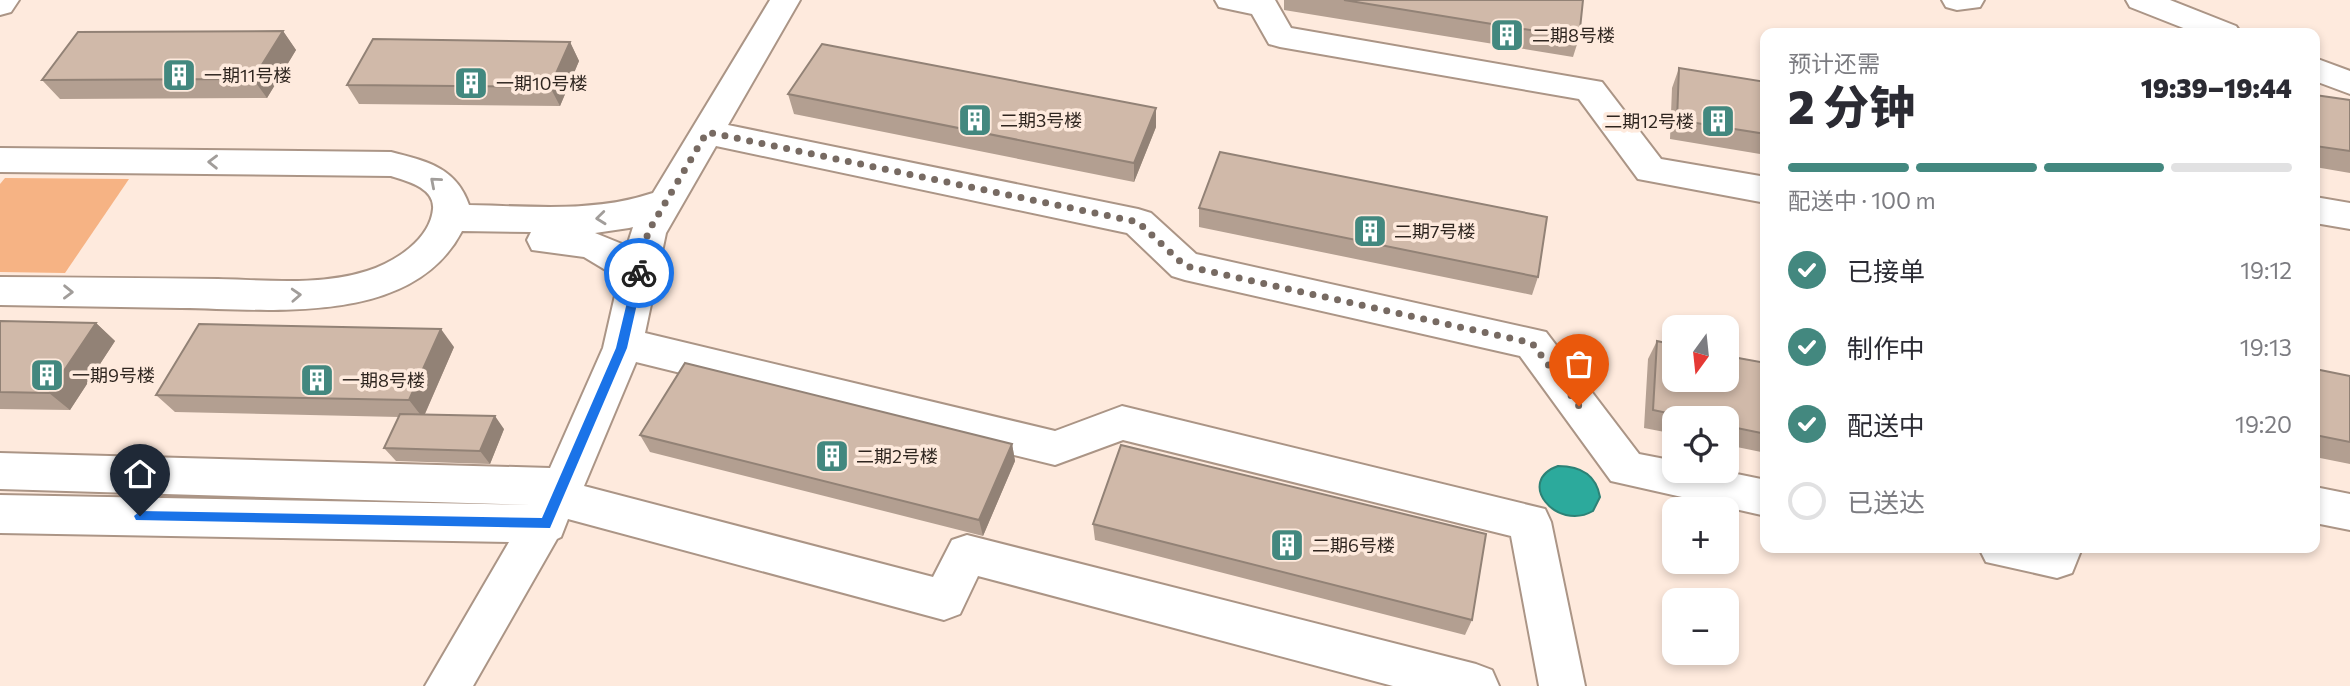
<!DOCTYPE html>
<html lang="zh">
<head>
<meta charset="utf-8">
<style>
  :root { --surface:#fff; --page:#f2f2f3; --text:#2b2b33; --muted:#7c7c81; --line:#e1e1e2; --accent:#43887f }
  body { margin:0; font-family:Commissioner,"Noto Sans SC",sans-serif; background:var(--page); color:var(--text); height:100vh; display:flex; flex-direction:column; font-size:26px; white-space:nowrap }
  * { box-sizing:border-box; margin:0 }
  p { font-size:23px; color:var(--muted) }
  .icon { flex:none; width:38px; height:38px; fill:none; stroke:currentColor; stroke-width:2; stroke-linecap:round; stroke-linejoin:round }
  .map { position:relative; flex:1; overflow:hidden }
  .panel { position:absolute; left:1760px; top:28px; width:560px; height:525px; display:flex; flex-direction:column; background:var(--surface); border-radius:14px; box-shadow:0 4px 10px #0003 }
  .panel>* { flex:none }
  .needle { width:46px; rotate:195deg }
  .tools { position:absolute; left:1662px; top:315px; display:grid; gap:14px }
  .tools a { display:grid; place-items:center; width:77px; height:77px; border-radius:14px; background:var(--surface); box-shadow:0 4px 10px #0003; font-size:35px }
  .pin { position:absolute; display:grid; place-items:center; width:60px; height:60px; color:#fff; margin:-72px -30px; border-radius:50% 50% 50% 0; rotate:-45deg; box-shadow:0 0 7px #0007 }
  .pin .icon { rotate:45deg }
  .courier { position:absolute; display:grid; place-items:center; width:70px; height:70px; margin:-35px; border:5px solid #1a73e8; border-radius:50%; background:#fff; color:#222; box-shadow:0 2px 9px #0007 }
  .head em { font-style:normal; font-weight:800 }
  .head div { display:flex; flex-direction:column-reverse }
  .head { display:flex; align-items:center; justify-content:space-between; height:119px; padding:0 28px }
  h1 { font-size:46px; font-weight:800; line-height:52px }
  .bar { display:grid; grid-template-columns:repeat(4,1fr); gap:10px 7px; align-content:center; height:84px; padding:0 28px }
  .bar i { height:9px; border-radius:5px; background:var(--line) }
  .bar .selected { background:var(--accent) }
  .bar p { grid-column:span 4 }
  ol { padding:0 28px; list-style:none }
  li { display:flex; align-items:center; gap:21px; height:77px }
  li p { margin-inline-start:auto }
  li .icon { padding:7px; border-radius:50%; background:var(--accent); color:#fff; stroke-width:4 }
  li:last-child { color:var(--muted) }
  li i { width:38px; height:38px; border:4px solid var(--line); border-radius:50% }
  .map>svg:first-child { display:block }
  .green { fill:#f6b384 }
  .water { fill:#2caa9c; stroke:#2d8276; stroke-width:2 }
  .lines { fill:none; stroke-linecap:round; stroke-linejoin:round }
  .minor-casing { stroke:#ab9586; stroke-width:4 }
  .minor { fill:#fff; fill-rule:evenodd }
  .wall { fill:#b39f91 }
  .shaded-wall { fill:#928276 }
  .building { fill:#d0b9a9; stroke:#928276; stroke-width:2 }
  .oneway { stroke:#a19d9a }
  .route { fill:#1a73e8 }
  .done { stroke:#776a62; stroke-width:7; stroke-dasharray:0 12.6 }
  .labels { text-anchor:middle; dominant-baseline:central; stroke-width:7; stroke-linejoin:round; paint-order:stroke }
  .poi-label { font-size:18px; fill:#2e251f; stroke:#feeadd; text-anchor:start }
</style>
</head>
<body>
<div class="map">
<svg width="2350" height="686" viewBox="0 0 2350 686">
  <rect width="100%" height="100%" fill="#feeadd"/>
  <!-- green -->
  <path class="green" d="M5,178L129,179L65,273L0,272V184Z"/>
  <!-- water -->
  <path class="water" d="M1558,466C1580,466 1596,474 1600,497L1593,511C1556,532 1515,481 1558,466Z"/>
  <g class="lines">
    <!-- minor casing -->
    <g class="minor-casing">
      <path id="minor" d="M0,0H19L11,12L0,15Z
        M770,0H800L728,125L1138,209L1151,213L1196,254L1546,332L1639,454L1675,461V471H1722L1766,480V516L1611,481L1520,356L1185,280L1172,276L1127,233L716,146L666,233L645,333L1055,431L1122,406L1545,509L1551,522L1585,686H1539L1511,536L1123,440L1055,465L636,362L584,486L933,577L952,540L967,535L1476,664L1492,670L1499,686H1393L978,576L960,614L944,620L568,519L561,537L557,539L473,686H425L509,542L0,533V495L531,505L0,489V453L550,468L603,348L619,278L584,257L532,250L527,240L531,232L462,231C412,327 271,309 181,308C121,307 60,306 0,305V277C73,277 146,278 218,279C266,280 320,286 367,271C395,262 430,240 433,209C435,188 407,181 391,176L0,172V148L391,152C426,161 456,167 469,205C530,206 594,213 653,193ZM633,227L627,246L595,233L629,228Z
        M1215,0H1275L1291,28L1602,82L1661,159L1766,177V203L1638,179L1579,99L1280,47L1269,44L1252,14L1219,7Z
        M1942,0H1984L1980,7L1957,10L1946,7Z
        M2126,0H2170L2236,26L2241,33H2196L2130,7Z
        M2315,58L2350,71V94L2315,81Z
        M2315,197L2350,203V229L2315,223Z
        M2315,487L2350,494V530L2315,523Z
        M1979,548H2082L2072,573L2057,578L1986,562Z"/>
    </g>
    <!-- minor -->
    <use href="#minor" class="minor"/>
  </g>
  <!-- wall -->
  <path class="wall" d="M1284,0H1583L1579,38L1573,57L1284,10Z
    M283,31L296,50L267,98L60,99L42,80Z
    M570,42L579,61L560,106L359,104L347,85Z
    M1679,68L1766,82V155L1670,139L1672,88Z
    M788,94L1156,108V127L1134,182L794,114Z
    M2315,95L2350,100V173L2315,167Z
    M1199,208L1538,277L1532,295L1199,227Z
    M0,321L96,323L115,341L70,410L0,409Z
    M1657,341L1766,363V453L1727,445V418H1675V434L1644,428L1648,359Z
    M454,347L425,414L504,429L490,464L396,461L384,448L399,417L175,412L156,395Z
    M2315,369L2350,376V464L2315,457Z
    M640,435L1012,444L1015,461L983,536L650,452Z
    M1093,524L1472,620L1465,635L1095,540Z"/>
  <!-- shaded-wall -->
  <path class="shaded-wall" d="M283,31L296,50L267,98L253,79Z
    M570,42L579,61L560,106L550,87Z
    M1156,108V127L1134,182V163Z
    M96,323L115,341L70,410L49,393Z
    M441,329L454,347L423,418L409,400Z
    M495,416L504,429L490,464L480,451Z
    M1012,444L1015,461L983,536L979,520Z"/>
  <!-- building -->
  <path class="building" d="M1344,0H1583L1579,38Z
    M283,31L253,79L42,80L78,32Z
    M373,39L570,42L550,87L347,85Z
    M822,44L1156,108L1134,163L788,94Z
    M1679,68L1766,82V134L1677,120Z
    M2315,95L2350,100V151L2315,146Z
    M1220,152L1547,217L1538,277L1199,208Z
    M0,321L96,323L49,393L0,392Z
    M199,324L441,329L409,400L156,395Z
    M1657,341L1675,345V380H1727V356L1766,363V434L1727,426V418H1691L1653,410Z
    M685,363L1012,444L979,520L640,435Z
    M2315,369L2350,376V442L2315,435Z
    M400,414L495,416L480,451L384,448Z
    M1121,445L1486,534L1472,620L1093,524Z"/>
  <!-- one-way arrows -->
  <defs><path id="oneway-chevron" d="M-2-3.5L2.5 0L-2 3.5" fill="none" stroke-width="1.6" stroke-linecap="round" stroke-linejoin="round" transform="scale(1.75)"/></defs>
  <g class="oneway">
    <use href="#oneway-chevron" transform="translate(213 162) rotate(-179)"/>
    <use href="#oneway-chevron" transform="translate(435 182) rotate(-139)"/>
    <use href="#oneway-chevron" transform="translate(601 218) rotate(174)"/>
    <use href="#oneway-chevron" transform="translate(68 292) rotate(1)"/>
    <use href="#oneway-chevron" transform="translate(296 295) rotate(-3)"/>
  </g>
  <!-- route -->
  <path class="route" d="M639,269L644,273L627,348L550,528L136,520L134,516L140,511L542,518L616,348L634,273Z"/>
  <g class="lines">
    <!-- done -->
    <path class="done" d="M639,273L648,232L707,132L1138,222L1185,266L1532,343L1579,406"/>
  </g>
  <!-- icons -->
  <defs>
    <g id="building-square" transform="scale(1.75)"><rect x="-9" y="-9" width="18" height="18" rx="4" fill="#43887f" stroke="#feeadd"/><path d="M-4-6H4V6H1V3H-1V6H-4ZM-2.5-4.3h1.7v1.8h-1.7ZM.8-4.3h1.7v1.8H.8ZM-2.5-1h1.7V.8h-1.7ZM.8-1h1.7V.8H.8Z" fill="#fff"/></g>
  </defs>
  <g fill-rule="evenodd">
    <use href="#building-square" x="1507" y="35"/>
    <use href="#building-square" x="179" y="75"/>
    <use href="#building-square" x="471" y="83"/>
    <use href="#building-square" x="975" y="120"/>
    <use href="#building-square" x="1718" y="121"/>
    <use href="#building-square" x="1370" y="231"/>
    <use href="#building-square" x="47" y="375"/>
    <use href="#building-square" x="317" y="380"/>
    <use href="#building-square" x="832" y="456"/>
    <use href="#building-square" x="1287" y="545"/>
  </g>
  <g class="labels">
    <!-- poi labels -->
    <g class="poi-label">
      <text x="1532" y="35">二期8号楼</text>
      <text x="204" y="75">一期11号楼</text>
      <text x="496" y="83">一期10号楼</text>
      <text x="1000" y="120">二期3号楼</text>
      <text x="1694" y="121" text-anchor="end">二期12号楼</text>
      <text x="1394" y="231">二期7号楼</text>
      <text x="72" y="375">一期9号楼</text>
      <text x="342" y="380">一期8号楼</text>
      <text x="856" y="456">二期2号楼</text>
      <text x="1312" y="545">二期6号楼</text>
    </g>
  </g>
</svg>
<div class="tools">
<a><svg class="needle" viewBox="-14 -14 28 28"><path d="M0-13l5 13h-10z" fill="#e53935"/><path d="M0 13l5-13h-10z" fill="#7c7c81"/></svg></a>
<a><svg class="icon" aria-label="locate" viewBox="0 0 24 24"><circle cx="12" cy="12" r="6"/><path d="M12 2v4M12 18v4M2 12h4M18 12h4"/></svg></a>
<a>+</a>
<a>−</a>
</div>
<div class="pin" style="left:1579px;top:406px;background:#ea580c"><svg class="icon" aria-label="bag" viewBox="0 0 24 24"><path d="M5 8h14l-1 12H6zM9 8a3 3 0 0 1 6 0"/></svg></div>
<div class="pin" style="left:140px;top:516px;background:#1f2937"><svg class="icon" aria-label="home" viewBox="0 0 24 24"><path d="M3 11l9-7 9 7M6 9v11h12V9"/></svg></div>
<div class="courier" style="left:639px;top:273px"><svg class="icon" aria-label="bike" viewBox="0 0 24 24"><circle cx="6" cy="16" r="4"/><circle cx="18" cy="16" r="4"/><path d="M6 16l4-8h5l3 8M10 8l3 8H6M13 5h3"/></svg></div>
<section class="panel">
<div class="head"><div><h1>2 分钟</h1><p>预计还需</p></div><em>19:39–19:44</em></div>
<div class="bar"><i class="selected"></i><i class="selected"></i><i class="selected"></i><i></i><p>配送中 · 100 m</p></div>
<ol>
<li><svg class="icon" aria-label="check" viewBox="0 0 24 24"><path d="M5 12l5 5 9-10"/></svg>已接单<p>19:12</p></li>
<li><svg class="icon" aria-label="check" viewBox="0 0 24 24"><path d="M5 12l5 5 9-10"/></svg>制作中<p>19:13</p></li>
<li><svg class="icon" aria-label="check" viewBox="0 0 24 24"><path d="M5 12l5 5 9-10"/></svg>配送中<p>19:20</p></li>
<li><i></i>已送达</li>
</ol>
</section>
</div>
</body>
</html>
